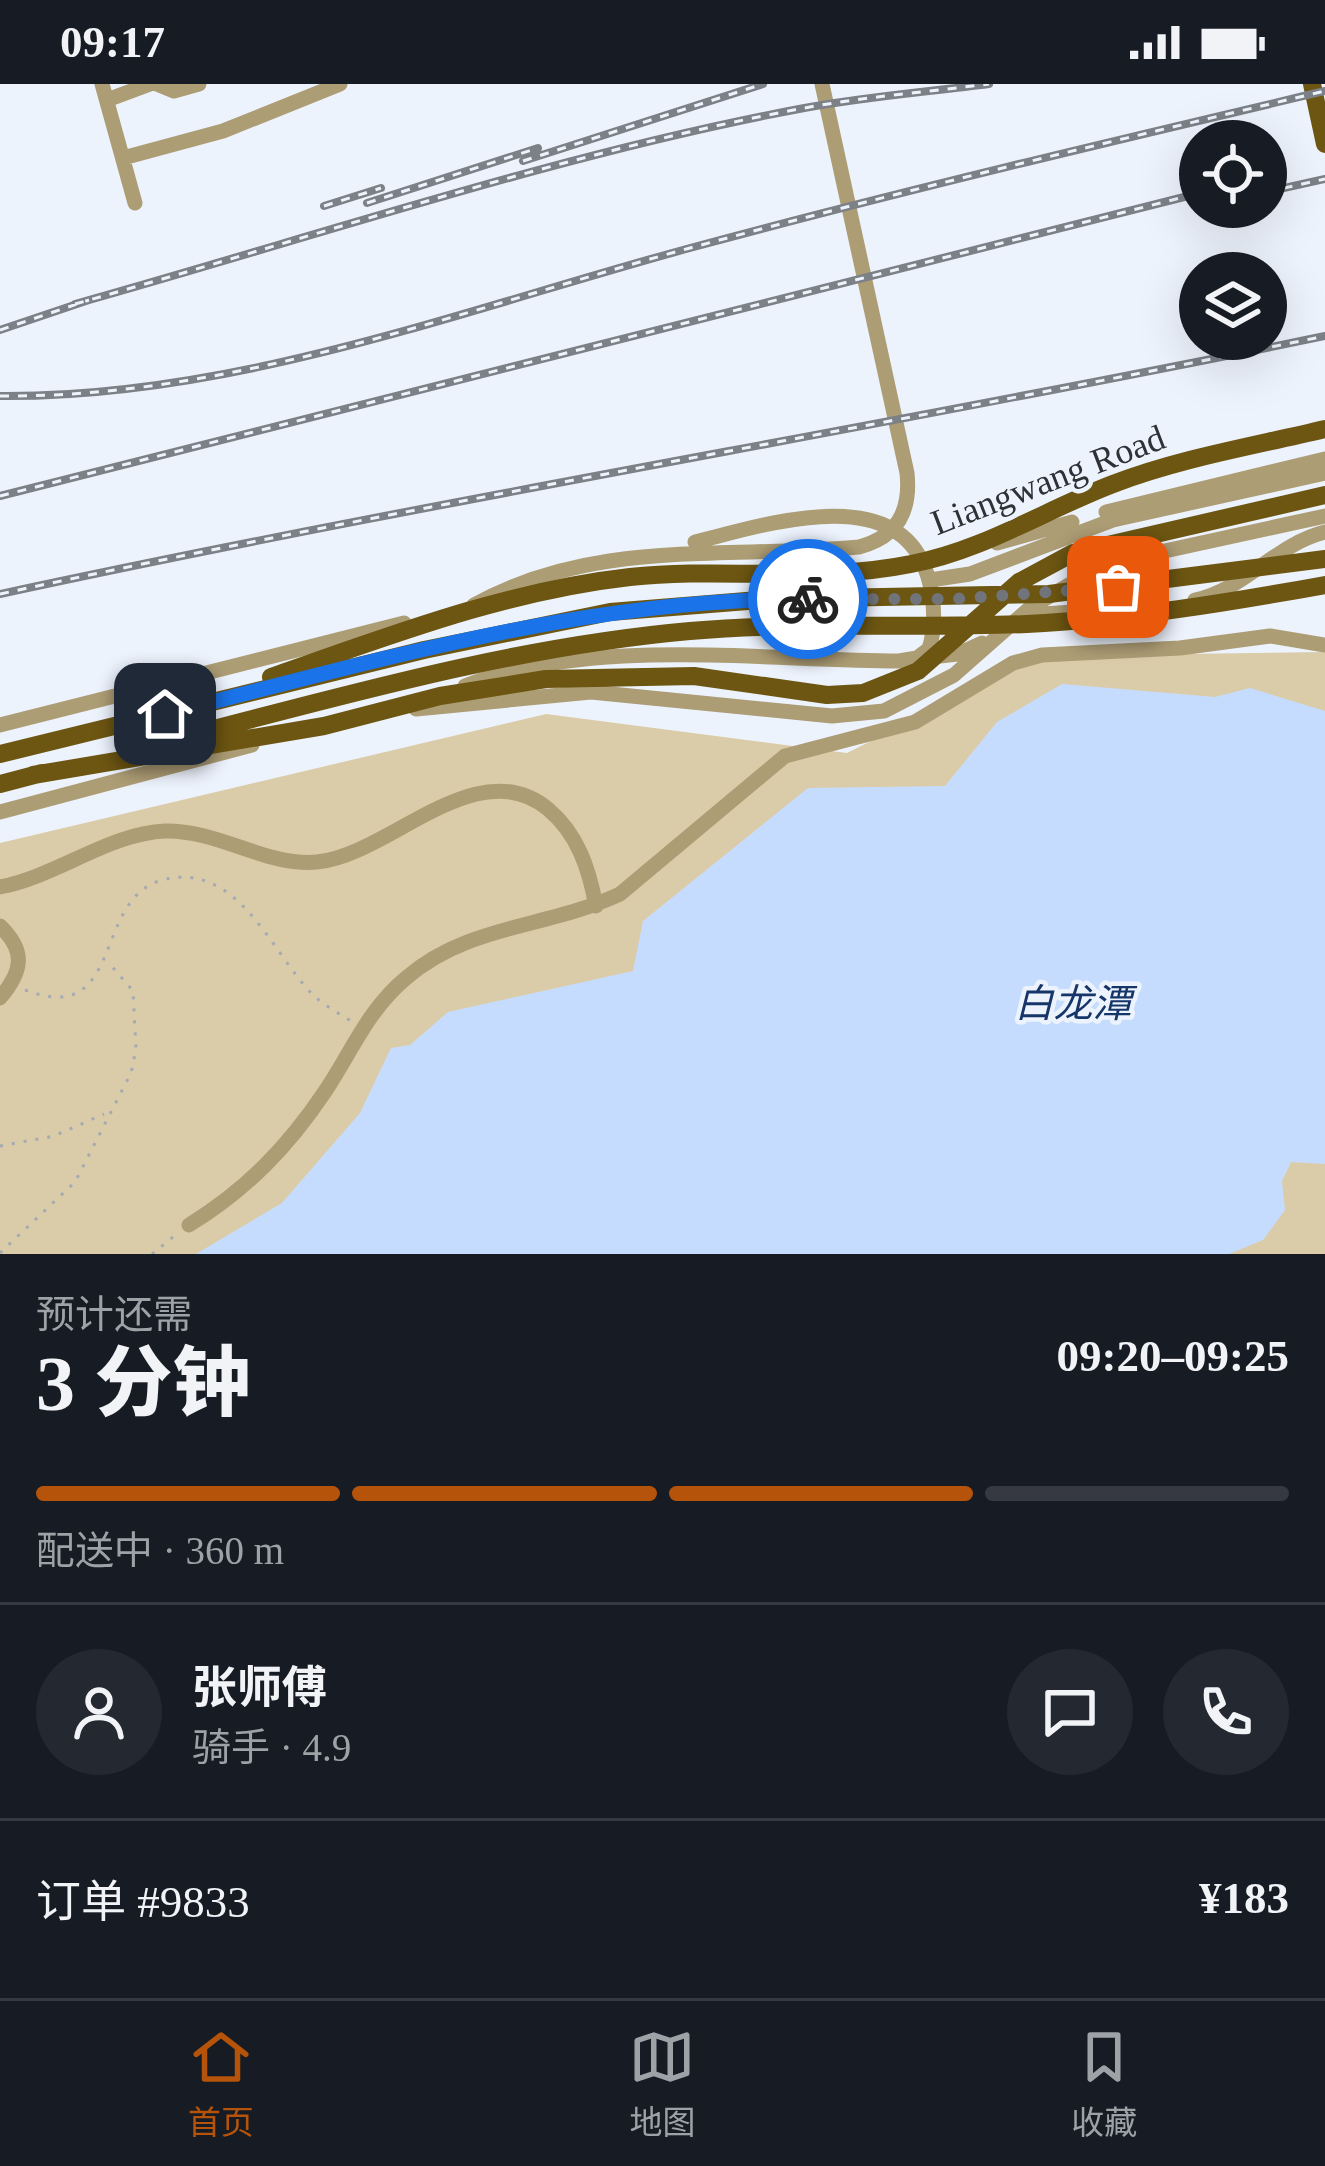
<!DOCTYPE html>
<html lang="zh">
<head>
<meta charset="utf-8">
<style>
  :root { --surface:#171b24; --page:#242831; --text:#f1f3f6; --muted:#9ea1a6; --line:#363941; --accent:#b45309 }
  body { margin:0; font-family:"Times New Roman","Noto Sans SC",serif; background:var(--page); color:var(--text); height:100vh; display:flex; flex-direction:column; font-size:45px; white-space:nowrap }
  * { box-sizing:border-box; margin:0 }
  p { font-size:39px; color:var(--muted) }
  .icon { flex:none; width:66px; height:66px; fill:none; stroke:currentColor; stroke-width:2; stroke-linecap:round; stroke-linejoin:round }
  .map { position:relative; height:1170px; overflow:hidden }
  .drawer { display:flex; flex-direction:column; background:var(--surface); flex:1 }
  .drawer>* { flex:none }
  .controls { position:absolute; left:1179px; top:36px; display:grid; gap:24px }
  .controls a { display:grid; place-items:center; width:108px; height:108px; border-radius:50%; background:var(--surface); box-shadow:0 12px 48px #0002; font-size:60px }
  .pin { position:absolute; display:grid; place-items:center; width:102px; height:102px; color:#fff; margin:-51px; border-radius:24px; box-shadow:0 6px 18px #0006 }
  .courier { position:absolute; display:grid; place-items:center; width:120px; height:120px; margin:-60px; border:9px solid #1a73e8; border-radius:50%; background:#fff; color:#222; box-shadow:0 3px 15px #0007 }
  .summary em { font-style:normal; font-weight:800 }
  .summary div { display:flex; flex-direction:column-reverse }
  .summary { display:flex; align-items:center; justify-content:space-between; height:204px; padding:0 36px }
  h1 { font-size:78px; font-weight:800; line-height:90px }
  .bar { display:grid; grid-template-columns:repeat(4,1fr); gap:18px 12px; align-content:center; height:144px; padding:0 36px }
  .bar i { height:15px; border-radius:9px; background:var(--line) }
  .bar .active { background:var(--accent) }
  .bar p { grid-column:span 4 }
  .line { display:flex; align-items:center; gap:30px; padding:0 36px; border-top:3px solid var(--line) }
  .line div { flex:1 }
  .round { display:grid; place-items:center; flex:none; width:126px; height:126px; border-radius:63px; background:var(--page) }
  .status { display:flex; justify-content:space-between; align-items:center; height:84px; padding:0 60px; background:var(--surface); direction:ltr }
  .status svg { height:33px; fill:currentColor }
  .tab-bar { display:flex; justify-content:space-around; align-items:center; height:168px; border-top:3px solid var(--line); background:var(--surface); font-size:33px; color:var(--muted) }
  .tab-bar a { display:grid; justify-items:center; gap:6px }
  .tab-bar .active { color:var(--accent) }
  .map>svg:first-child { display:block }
  .green { fill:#dbcca9 }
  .water { fill:#c6dcff }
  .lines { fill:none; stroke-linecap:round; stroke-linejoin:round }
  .path { stroke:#a5aab2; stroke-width:3; stroke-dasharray:3 9; stroke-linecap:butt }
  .minor { stroke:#ad9d75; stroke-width:15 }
  .major { stroke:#6d5612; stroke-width:18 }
  .rail-casing { stroke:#7c8087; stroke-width:8 }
  .rail { stroke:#edf3fd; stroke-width:3; stroke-dasharray:9; stroke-linecap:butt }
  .done { stroke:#71757b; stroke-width:12; stroke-dasharray:0 21.6 }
  .route { stroke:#1a73e8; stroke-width:15 }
  .labels { text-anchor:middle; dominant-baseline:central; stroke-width:9; stroke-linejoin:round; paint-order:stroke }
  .street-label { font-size:36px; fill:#2e3135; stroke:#edf3fd }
  .water-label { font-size:39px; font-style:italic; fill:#163568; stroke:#edf3fd }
</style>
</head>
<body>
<div class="status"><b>09:17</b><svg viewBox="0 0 49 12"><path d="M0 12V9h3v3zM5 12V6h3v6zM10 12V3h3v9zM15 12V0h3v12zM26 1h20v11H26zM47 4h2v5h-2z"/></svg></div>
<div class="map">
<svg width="1325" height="1170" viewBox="0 0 1325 1170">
  <rect width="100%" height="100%" fill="#edf3fd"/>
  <!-- green -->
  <path class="green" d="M1325,568V1170H0V759L546,630L847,669L1041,572Z"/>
  <!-- water -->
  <path class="water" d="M1062,600L1215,613L1250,604L1325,627V1080L1291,1078L1282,1097L1285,1126L1263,1156L1229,1170H196L282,1119L360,1029L391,964L410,961L448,928L633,887L643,837L808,704L945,702L997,638Z"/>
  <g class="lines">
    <!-- path -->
    <path class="path" d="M25,906C126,944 91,816 162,796C238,776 270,867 313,911C324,921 338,929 351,937
      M0,1062L54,1052L104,1030
      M0,1169L75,1098L131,989L136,965L133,907L109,879
      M152,1170L178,1149"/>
    <!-- minor -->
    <path class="minor" d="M102,0L135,119
      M157,0L174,7L199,0
      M107,16L150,0
      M123,74L223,47L340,0
      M1106,428L1325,375
      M997,459L1072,438
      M930,496L970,490L1113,436L1325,389
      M1195,516C1244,506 1276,460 1325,448
      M474,521C595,454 726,475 859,463C897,453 911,427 907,389L822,0
      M1028,531L1088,527
      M931,573L958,570L982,559
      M465,602C592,552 763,577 899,577L917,574L929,565C937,540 934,505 924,482C890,398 761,442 695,458
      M416,625L591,608L832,632L884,627L954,591L1031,523L1105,480L1325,432
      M0,641L404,539
      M0,728L252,661
      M0,803C57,792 110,749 165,747C219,746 267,783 317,778C390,771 476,666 548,725C578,750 589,785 596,822
      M0,842C26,867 23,887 0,914
      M189,1141C247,1105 288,1063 326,1006C353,965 368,926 406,894C469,840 548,844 620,810L785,672L915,638L1013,579L1042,571L1180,564L1270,552L1325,561"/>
    <!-- major -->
    <path class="major" d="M1312,0L1325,60
      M271,593C389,552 505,507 630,493C724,483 818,499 911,480C984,466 1045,426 1113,400C1181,374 1254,362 1325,345
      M156,660C332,615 508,563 690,547C802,537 915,545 1027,540C1127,535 1226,519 1325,501
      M0,670L424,566L610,528L772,515L1049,510L1325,475
      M33,691L324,642L440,612L546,595L694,592L827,611L863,609L918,587L1019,498L1073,469L1325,411
      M0,700L42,689"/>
    <!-- rail casing -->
    <g class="rail-casing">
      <path id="rail" d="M523,77L763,0
        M1266,108L1325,95
        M367,119L538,64
        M324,122L381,104
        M75,220C311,154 559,70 799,25C862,13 926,8 989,0
        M0,246L89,216
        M0,312C236,314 465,225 690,164C901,107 1113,57 1325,7
        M0,412L1200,109
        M0,510C440,415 884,343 1325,252"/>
    </g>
    <!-- rail -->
    <use href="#rail" class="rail"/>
  </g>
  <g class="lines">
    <!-- done -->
    <path class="done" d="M808,515H954L1118,503"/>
    <!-- route -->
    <path class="route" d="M165,630C376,577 588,514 808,515"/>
  </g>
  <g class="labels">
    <!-- street labels -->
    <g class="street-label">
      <text transform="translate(1048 396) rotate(-21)">Liangwang Road</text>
    </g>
    <!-- water labels -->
    <g class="water-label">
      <text x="1073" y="919">白龙潭</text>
    </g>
  </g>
</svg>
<div class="controls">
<a><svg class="icon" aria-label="locate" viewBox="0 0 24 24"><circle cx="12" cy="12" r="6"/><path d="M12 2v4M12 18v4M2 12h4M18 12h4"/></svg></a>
<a><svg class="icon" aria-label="layers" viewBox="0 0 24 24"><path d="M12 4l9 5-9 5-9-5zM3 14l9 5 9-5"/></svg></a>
</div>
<div class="pin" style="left:1118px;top:503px;background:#ea580c"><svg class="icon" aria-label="bag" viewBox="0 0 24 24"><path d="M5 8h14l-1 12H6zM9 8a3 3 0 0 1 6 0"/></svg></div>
<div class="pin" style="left:165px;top:630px;background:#1f2937"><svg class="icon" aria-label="home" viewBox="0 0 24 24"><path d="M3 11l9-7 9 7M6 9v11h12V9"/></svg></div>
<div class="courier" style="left:808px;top:515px"><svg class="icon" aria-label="bike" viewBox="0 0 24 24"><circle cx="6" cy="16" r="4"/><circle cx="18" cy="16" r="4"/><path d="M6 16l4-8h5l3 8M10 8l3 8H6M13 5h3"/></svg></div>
</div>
<section class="drawer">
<div class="summary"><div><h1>3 分钟</h1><p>预计还需</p></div><em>09:20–09:25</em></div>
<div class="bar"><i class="active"></i><i class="active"></i><i class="active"></i><i></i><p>配送中 · 360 m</p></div>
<div class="line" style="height:216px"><a class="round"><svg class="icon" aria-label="person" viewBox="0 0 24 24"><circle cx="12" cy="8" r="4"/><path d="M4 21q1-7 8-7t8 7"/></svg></a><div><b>张师傅</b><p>骑手 · 4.9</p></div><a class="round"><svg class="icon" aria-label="chat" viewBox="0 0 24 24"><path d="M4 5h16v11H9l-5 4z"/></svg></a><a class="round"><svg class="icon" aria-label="phone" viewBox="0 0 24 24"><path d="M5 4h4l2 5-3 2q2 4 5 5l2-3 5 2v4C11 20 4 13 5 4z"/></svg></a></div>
<div class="line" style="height:156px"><div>订单 #9833</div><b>¥183</b></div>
</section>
<nav class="tab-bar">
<a class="active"><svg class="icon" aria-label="home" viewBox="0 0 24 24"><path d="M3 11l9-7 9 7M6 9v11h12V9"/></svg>首页</a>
<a><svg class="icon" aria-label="map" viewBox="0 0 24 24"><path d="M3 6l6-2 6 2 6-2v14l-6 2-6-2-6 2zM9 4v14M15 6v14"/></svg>地图</a>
<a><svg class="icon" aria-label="saved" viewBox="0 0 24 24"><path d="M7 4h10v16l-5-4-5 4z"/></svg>收藏</a>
</nav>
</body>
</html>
